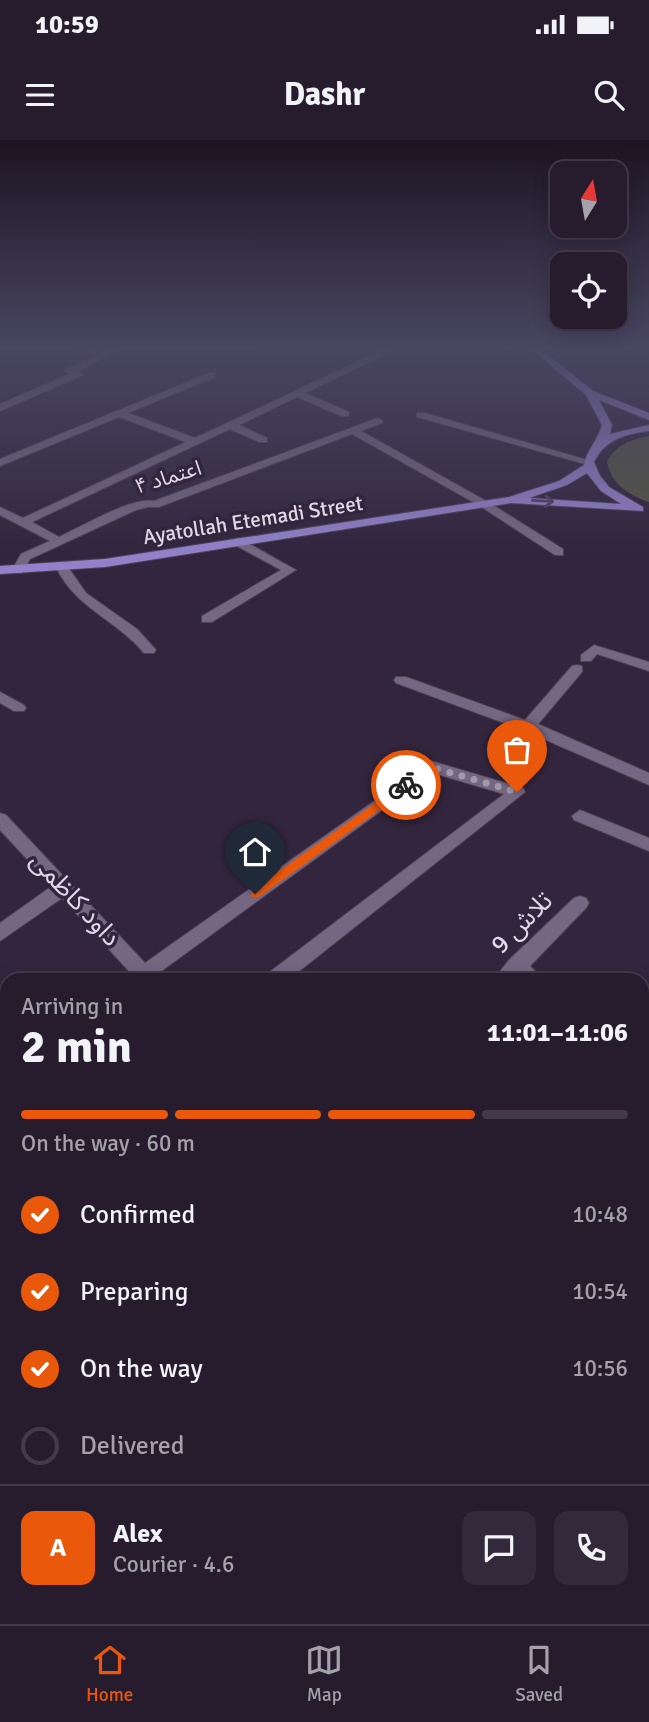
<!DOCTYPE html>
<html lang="en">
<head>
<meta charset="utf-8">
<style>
  :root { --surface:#261c2e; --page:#32293a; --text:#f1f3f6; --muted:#a4a1aa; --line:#423a4a; --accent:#ea580c }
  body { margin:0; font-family:Signika,"Noto Sans Arabic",sans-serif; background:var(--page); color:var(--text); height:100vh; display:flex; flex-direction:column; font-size:26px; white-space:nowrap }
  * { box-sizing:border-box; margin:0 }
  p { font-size:23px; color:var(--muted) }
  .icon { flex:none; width:38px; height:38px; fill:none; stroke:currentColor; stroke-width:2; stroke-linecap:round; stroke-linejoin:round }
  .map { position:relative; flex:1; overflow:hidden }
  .details { position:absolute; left:0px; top:833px; width:649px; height:651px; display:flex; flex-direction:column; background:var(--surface); border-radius:21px 21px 0 0; box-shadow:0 4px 18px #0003,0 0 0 2px var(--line) }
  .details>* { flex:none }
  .needle { width:46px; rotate:11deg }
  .buttons { position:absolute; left:550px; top:21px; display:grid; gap:14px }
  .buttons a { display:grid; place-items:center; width:77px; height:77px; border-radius:14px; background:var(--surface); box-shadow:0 4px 18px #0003,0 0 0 2px var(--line); font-size:35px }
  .pin { position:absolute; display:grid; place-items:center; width:60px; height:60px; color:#fff; margin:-72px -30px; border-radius:50% 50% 50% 0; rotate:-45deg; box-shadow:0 0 7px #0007 }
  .pin .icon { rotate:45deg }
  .courier { position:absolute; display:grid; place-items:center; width:70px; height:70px; margin:-35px; border:5px solid #ea580c; border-radius:50%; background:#fff; color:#222; box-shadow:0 2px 9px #0007 }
  .overview em { font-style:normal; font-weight:700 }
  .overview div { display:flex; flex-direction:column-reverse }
  .overview { display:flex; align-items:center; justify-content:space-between; height:119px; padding:0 21px }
  h1 { font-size:46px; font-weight:700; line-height:52px }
  .bar { display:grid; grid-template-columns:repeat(4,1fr); gap:10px 7px; align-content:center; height:84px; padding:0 21px }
  .bar i { height:9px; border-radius:5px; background:var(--line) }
  .bar .selected { background:var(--accent) }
  .bar p { grid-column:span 4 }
  .line { display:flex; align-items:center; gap:18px; padding:0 21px; border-top:2px solid var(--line) }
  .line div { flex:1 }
  .round { display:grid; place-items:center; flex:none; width:74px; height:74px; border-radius:14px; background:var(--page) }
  ol { padding:0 21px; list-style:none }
  li { display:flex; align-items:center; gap:21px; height:77px }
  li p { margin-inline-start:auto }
  li .icon { padding:7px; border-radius:50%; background:var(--accent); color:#fff; stroke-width:4 }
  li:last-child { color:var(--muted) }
  li i { width:38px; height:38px; border:4px solid var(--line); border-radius:50% }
  .status { display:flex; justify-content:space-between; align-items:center; height:49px; padding:0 35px; background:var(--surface); direction:ltr }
  .status svg { height:19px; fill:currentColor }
  header { display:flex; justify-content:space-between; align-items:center; height:91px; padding:0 21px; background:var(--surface); font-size:32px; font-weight:700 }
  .menu { display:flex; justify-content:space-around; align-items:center; height:98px; border-top:2px solid var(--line); background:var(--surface); font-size:19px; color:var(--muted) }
  .menu a { display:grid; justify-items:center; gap:4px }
  .menu .selected { color:var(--accent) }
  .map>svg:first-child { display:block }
  .green { fill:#525543 }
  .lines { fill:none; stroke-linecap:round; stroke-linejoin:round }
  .minor-casing { stroke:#4d4356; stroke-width:2 }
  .major-casing { stroke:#4d4356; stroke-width:2 }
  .minor { fill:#756782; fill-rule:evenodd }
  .major { fill:#9281ca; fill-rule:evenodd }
  .oneway { stroke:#4f4167 }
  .route { fill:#ea580c }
  .done { stroke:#a299ac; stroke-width:7; stroke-dasharray:0 12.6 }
  .labels { text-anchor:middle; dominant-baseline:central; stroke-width:7; stroke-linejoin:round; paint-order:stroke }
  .far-street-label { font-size:21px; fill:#dfd8e7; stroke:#32253d }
  .street-label { font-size:26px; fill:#dfd8e7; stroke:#32253d }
</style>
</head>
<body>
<div class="status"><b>10:59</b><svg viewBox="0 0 49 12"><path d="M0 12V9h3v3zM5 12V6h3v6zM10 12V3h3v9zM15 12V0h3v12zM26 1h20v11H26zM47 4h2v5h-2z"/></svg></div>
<header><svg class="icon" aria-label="menu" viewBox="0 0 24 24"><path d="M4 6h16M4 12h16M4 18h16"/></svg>Dashr<svg class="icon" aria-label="search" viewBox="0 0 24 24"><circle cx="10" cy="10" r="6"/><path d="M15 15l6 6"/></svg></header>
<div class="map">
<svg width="649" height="1484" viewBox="0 0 649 1484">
  <rect width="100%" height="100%" fill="#32253d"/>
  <!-- green -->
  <path class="green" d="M649,296V362C628,355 610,343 607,321C617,304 630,300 649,296Z"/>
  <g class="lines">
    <!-- minor casing -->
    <g class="minor-casing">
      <path id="minor" d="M72,208L102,212L111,208H122L78,231L83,234L81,236L0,271V264L70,234L65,231L67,229L95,216Z
        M387,208H398L305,253L349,272V276H341L297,257L239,285L267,298V302H259L230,289L32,382L59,397C81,387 133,356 154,361L378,278L383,281L382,283L361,291L488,362L563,409V415H555L480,366L352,294L159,367H148L136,370L30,419L22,433H14L12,430L21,414L50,401L0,375V367L23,378L186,302L119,277L0,326V319L209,233H215V237L128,273L195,298Z
        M417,273H425L594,322L585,324L417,277Z
        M239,398L296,430L212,482H202V476L281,430L235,405V399Z
        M62,423L66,424L86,453L137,489L156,510L154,513H144C117,480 75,468 56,427Z
        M594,505L649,522V531L597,514L591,521H581V515Z
        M577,525L582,526V532L538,584L649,633V645L523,590L396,543L394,540L396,537H406L525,580L572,526Z
        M0,552L24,565L26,568L24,571H14L0,563Z
        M431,621L523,648L525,652L288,840H264L267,834L504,654L433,633L156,835L159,840H137L62,758L0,801V783L52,746L0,690V673L6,675L145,823Z
        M580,670L649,698V711L574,680L572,676Z
        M580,756L586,758L589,763L586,768L530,826L544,840H493L509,820L574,758Z
        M642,916L649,918V941L642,938Z
        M7,1223V1252L0,1255V1226Z
        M302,1477H333L336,1484H305Z"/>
    </g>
    <!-- major casing -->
    <g class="major-casing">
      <path id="major" d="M530,208H539L593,251L649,273V280L599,260L612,285L610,294L649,285V291C626,294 605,299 594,322L600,336L609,347L643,367V371L511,363L105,427L0,434V426L105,419L509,357L559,341L584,325C586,311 598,300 602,285L586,255ZM587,333L601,351L621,364L529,358L567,345Z"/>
    </g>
    <!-- minor -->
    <use href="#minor" class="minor"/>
    <!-- major -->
    <use href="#major" class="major"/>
  </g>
  <!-- one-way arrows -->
  <defs><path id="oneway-shaft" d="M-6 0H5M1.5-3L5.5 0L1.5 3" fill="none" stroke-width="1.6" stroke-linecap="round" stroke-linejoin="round" transform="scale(1.75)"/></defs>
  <use class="oneway" href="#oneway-shaft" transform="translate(543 361) rotate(3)"/>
  <!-- sky -->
  <linearGradient id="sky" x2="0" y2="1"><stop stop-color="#1c1422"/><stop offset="0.5" stop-color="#494662"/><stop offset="1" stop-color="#494662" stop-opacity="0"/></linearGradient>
  <rect width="649" height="416" fill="url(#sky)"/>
  <!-- route -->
  <path class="route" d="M406,641L410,643V648L259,757H251V751Z"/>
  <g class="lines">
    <!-- done -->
    <path class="done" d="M406,645L431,627L517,652"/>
  </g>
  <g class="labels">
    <!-- far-street labels -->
    <g class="far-street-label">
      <text transform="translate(168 337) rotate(-17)">اعتماد ۴</text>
      <text transform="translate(253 380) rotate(-9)">Ayatollah Etemadi Street</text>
    </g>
    <!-- street labels -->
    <g class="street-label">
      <text transform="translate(75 759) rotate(47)">داود کاظمی</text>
      <text transform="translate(522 783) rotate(-45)">تلاش 9</text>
    </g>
  </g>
</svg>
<div class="buttons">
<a><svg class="needle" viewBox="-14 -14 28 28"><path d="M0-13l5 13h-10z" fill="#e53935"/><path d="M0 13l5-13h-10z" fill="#a4a1aa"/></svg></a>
<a><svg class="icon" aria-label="locate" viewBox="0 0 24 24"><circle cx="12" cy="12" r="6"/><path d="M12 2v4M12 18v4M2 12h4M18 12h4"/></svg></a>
</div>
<div class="pin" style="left:517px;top:652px;background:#ea580c"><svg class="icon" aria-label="bag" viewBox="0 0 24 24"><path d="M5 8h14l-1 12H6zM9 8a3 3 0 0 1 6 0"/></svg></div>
<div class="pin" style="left:255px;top:754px;background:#1f2937"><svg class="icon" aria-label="home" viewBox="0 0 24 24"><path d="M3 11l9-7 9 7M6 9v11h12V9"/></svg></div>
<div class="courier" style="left:406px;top:645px"><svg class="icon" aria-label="bike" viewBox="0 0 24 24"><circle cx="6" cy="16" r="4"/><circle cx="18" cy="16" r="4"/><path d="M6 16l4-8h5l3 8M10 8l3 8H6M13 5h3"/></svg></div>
<section class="details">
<div class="overview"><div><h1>2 min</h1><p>Arriving in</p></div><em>11:01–11:06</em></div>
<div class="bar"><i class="selected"></i><i class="selected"></i><i class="selected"></i><i></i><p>On the way · 60 m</p></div>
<ol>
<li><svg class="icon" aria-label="check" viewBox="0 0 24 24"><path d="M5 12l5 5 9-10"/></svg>Confirmed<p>10:48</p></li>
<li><svg class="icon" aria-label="check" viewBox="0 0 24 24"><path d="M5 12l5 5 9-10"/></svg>Preparing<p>10:54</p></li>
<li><svg class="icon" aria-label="check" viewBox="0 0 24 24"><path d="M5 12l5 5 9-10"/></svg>On the way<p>10:56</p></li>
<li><i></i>Delivered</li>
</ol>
<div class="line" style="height:126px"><b class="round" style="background:var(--accent);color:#fff">A</b><div><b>Alex</b><p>Courier · 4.6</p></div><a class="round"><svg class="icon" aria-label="chat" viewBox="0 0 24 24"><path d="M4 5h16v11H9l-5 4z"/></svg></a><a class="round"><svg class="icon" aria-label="phone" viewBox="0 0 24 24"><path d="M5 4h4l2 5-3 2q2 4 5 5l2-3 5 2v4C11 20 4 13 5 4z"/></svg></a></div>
</section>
</div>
<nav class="menu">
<a class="selected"><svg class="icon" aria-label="home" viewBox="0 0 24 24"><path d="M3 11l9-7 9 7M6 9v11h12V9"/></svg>Home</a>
<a><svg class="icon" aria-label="map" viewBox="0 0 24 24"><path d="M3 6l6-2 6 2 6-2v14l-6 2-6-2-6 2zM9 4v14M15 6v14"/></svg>Map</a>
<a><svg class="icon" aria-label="saved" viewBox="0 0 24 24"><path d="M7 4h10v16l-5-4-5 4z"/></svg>Saved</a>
</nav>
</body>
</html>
